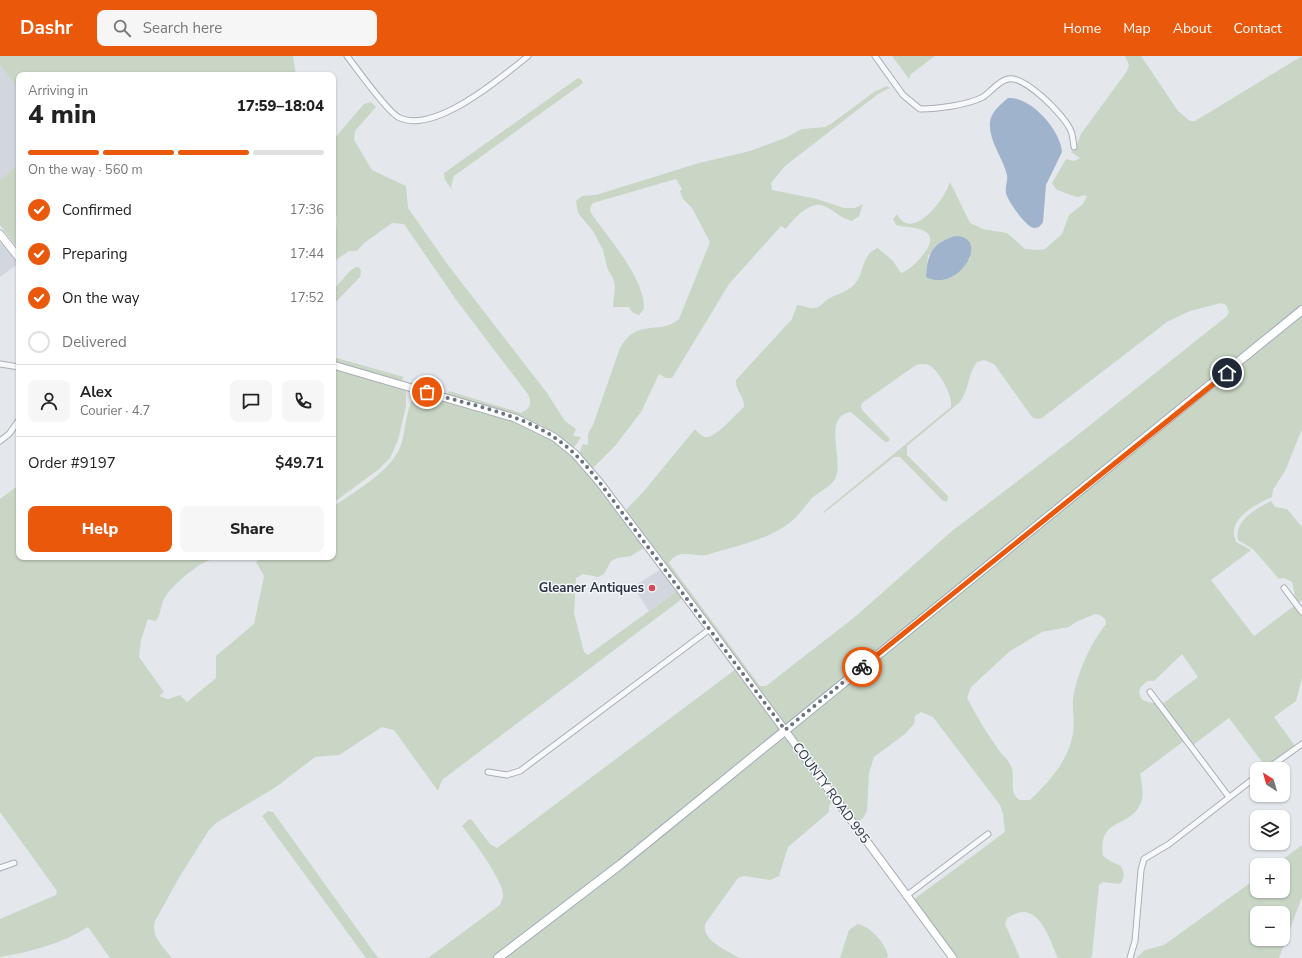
<!DOCTYPE html>
<html lang="en">
<head>
<meta charset="utf-8">
<style>
  :root { --surface:#fff; --page:#f6f6f6; --text:#222; --muted:#767676; --line:#e0e0e0; --accent:#ea580c }
  body { margin:0; font-family:"Nunito Sans",sans-serif; background:var(--page); color:var(--text); height:100vh; display:flex; flex-direction:column; font-size:15px; white-space:nowrap }
  * { box-sizing:border-box; margin:0 }
  p { font-size:13px; color:var(--muted) }
  .icon { flex:none; width:22px; height:22px; fill:none; stroke:currentColor; stroke-width:2; stroke-linecap:round; stroke-linejoin:round }
  .map { position:relative; flex:1; overflow:hidden }
  .panel { position:absolute; left:16px; top:16px; width:320px; height:488px; display:flex; flex-direction:column; background:var(--surface); border-radius:8px; box-shadow:0 1px 3px #0004 }
  .panel>* { flex:none }
  .needle { width:26px; rotate:323deg }
  .tools { position:absolute; left:1250px; top:706px; display:grid; gap:8px }
  .tools a { display:grid; place-items:center; width:40px; height:40px; border-radius:8px; background:var(--surface); box-shadow:0 1px 3px #0004; font-size:20px }
  .pin { position:absolute; display:grid; place-items:center; width:34px; height:34px; color:#fff; margin:-17px; border:2px solid #fff; border-radius:50%; box-shadow:0 1px 4px #0007 }
  .courier { position:absolute; display:grid; place-items:center; width:40px; height:40px; margin:-20px; border:3px solid #ea580c; border-radius:50%; background:#fff; color:#222; box-shadow:0 1px 5px #0007 }
  .headline em { font-style:normal; font-weight:800 }
  .headline div { display:flex; flex-direction:column-reverse }
  .headline { display:flex; align-items:center; justify-content:space-between; height:68px; padding:0 12px }
  h1 { font-size:26px; font-weight:800; line-height:30px }
  .bar { display:grid; grid-template-columns:repeat(4,1fr); gap:6px 4px; align-content:center; height:48px; padding:0 12px }
  .bar i { height:5px; border-radius:3px; background:var(--line) }
  .bar .active { background:var(--accent) }
  .bar p { grid-column:span 4 }
  .line { display:flex; align-items:center; gap:10px; padding:0 12px; border-top:1px solid var(--line) }
  .line div { flex:1 }
  .round { display:grid; place-items:center; flex:none; width:42px; height:42px; border-radius:8px; background:var(--page) }
  ol { padding:0 12px; list-style:none }
  li { display:flex; align-items:center; gap:12px; height:44px }
  li p { margin-inline-start:auto }
  li .icon { padding:4px; border-radius:50%; background:var(--accent); color:#fff; stroke-width:4 }
  li:last-child { color:var(--muted) }
  li i { width:22px; height:22px; border:2px solid var(--line); border-radius:50% }
  .action { display:flex; gap:8px; margin-top:auto; padding:8px 12px }
  .action a { flex:1; height:46px; border-radius:8px; background:var(--accent); color:#fff; font-size:16px; font-weight:800; line-height:46px; text-align:center }
  .action a+a { background:var(--page); color:var(--text) }
  header { display:flex; align-items:center; gap:24px; box-sizing:border-box; height:56px; padding:0 20px; background:var(--accent); color:#fff }
  header strong { font-size:19px }
  nav { display:flex; gap:22px; margin-inline-start:auto; font-size:14px }
  .search { width:280px; height:36px; background:var(--page); display:flex; align-items:center; gap:10px; box-sizing:border-box; padding:0 14px; border-radius:8px; color:var(--muted); font-size:15px }
  .map>svg:first-child { display:block }
  .built { fill:#d2d6de }
  .green { fill:#c9d6c5; fill-rule:evenodd }
  .water { fill:#9fb4cc }
  .lines { fill:none; stroke-linecap:round; stroke-linejoin:round }
  .street-casing { stroke:#a9aeb7; stroke-width:7 }
  .secondary-casing { stroke:#a9aeb7; stroke-width:9 }
  .primary-casing { stroke:#a3abb8; stroke-width:10 }
  .street { stroke:#f7f8fa; stroke-width:5 }
  .secondary { stroke:#fff; stroke-width:7 }
  .primary { stroke:#fff; stroke-width:8 }
  .done { stroke:#6c737f; stroke-width:4; stroke-dasharray:0 7.2 }
  .route { stroke:#ea580c; stroke-width:5 }
  .poi-dot { fill:#d1495b; stroke:#f4f6f9; stroke-width:1.5 }
  .labels { text-anchor:middle; dominant-baseline:central; stroke-width:3; stroke-linejoin:round; paint-order:stroke }
  .poi-label { font-size:13px; font-weight:bold; fill:#2b3445; stroke:#f4f6f9; text-anchor:end }
  .street-label { font-size:13px; fill:#2b3445; stroke:#f4f6f9 }
</style>
</head>
<body>
<header>
<strong>Dashr</strong>
<div class="search"><svg class="icon" aria-label="search" viewBox="0 0 24 24"><circle cx="10" cy="10" r="6"/><path d="M15 15l6 6"/></svg>Search here</div>
<nav><a>Home</a><a>Map</a><a>About</a><a>Contact</a></nav>
</header>
<div class="map">
<svg width="1302" height="902" viewBox="0 0 1302 902">
  <rect width="100%" height="100%" fill="#e4e7ec"/>
  <!-- built -->
  <path class="built" d="M0,9L19,34V108L0,124Z
    M0,186L18,208L0,221Z
    M661,513L677,535L649,555L633,531Z"/>
  <!-- green -->
  <path class="green" d="M0,0H293L296,19H19V34L0,9Z
    M892,0H935L911,18L909,23Z
    M1125,0H1141L1178,55L1190,65H1195L1302,0V253L786,670L625,455L644,435L695,373C698,376 701,380 705,381C714,384 737,357 744,351C745,341 735,335 736,324L792,263L797,249C803,249 809,253 815,252C821,251 823,246 828,243C838,237 850,236 857,225C864,214 863,197 878,192L893,205L901,217C910,215 936,190 929,179C922,170 906,172 896,169L893,163L897,158C912,187 945,143 950,126L970,167L983,173L1007,177L1025,193L1037,194L1045,193L1062,178L1069,159L1083,148L1087,140C1084,139 1081,140 1078,141C1076,141 1059,135 1056,133L1052,127L1066,103L1074,105L1080,102L1071,96L1075,93L1081,78L1127,15L1129,9ZM942,185L970,189V203L926,220L928,200ZM1221,247L1226,249L1229,256L1227,260L1070,385L952,475L856,560L766,630H760L669,507C677,492 694,501 707,499C735,490 769,484 792,465C800,458 805,450 812,442C819,436 830,431 835,423C845,404 821,361 851,356L885,386H888L890,383L863,355L861,351L862,347L916,309C921,308 927,307 932,311C941,319 953,340 951,351L823,456L824,457L894,401H900L942,444L947,446L948,440L907,399V390L960,346C969,334 968,317 977,306L984,304L994,308L1032,361L1037,363L1042,362L1167,266L1190,255Z
    M578,22L582,24L583,27L454,120L451,130L453,135L445,124L444,117Z
    M887,30L890,32L878,38L785,110L771,127L772,134L817,143L844,152H855L863,148L859,160L852,165C840,162 832,152 821,149C809,146 792,164 786,173L781,170L729,228L672,322H666L659,318L641,356L615,390L592,413L579,398L583,388L586,389L588,388V378L593,369L620,292C637,261 660,280 679,263L710,186L692,152L683,143L680,135L682,133L676,123L593,147L590,152L591,157C608,182 645,222 644,253L639,259L632,256L629,251H613L615,231L613,222L608,214L603,194L593,175L578,157L576,145L582,140L596,139L699,107L750,95L785,82L802,73L825,71L831,68L874,36Z
    M371,46L376,51L355,75L354,84L372,114L406,130L408,152L448,209L547,337L565,365L576,373L573,380L581,381L573,393C535,361 494,352 447,339L449,335L521,357C532,352 532,345 527,337L457,245L404,168L392,167L364,187L357,195H349L333,206V180L336,175L337,161L333,157V84L364,48Z
    M19,108V194L0,169V124Z
    M356,211L360,212L361,216L360,221L333,249V234L350,215Z
    M1302,256V373L1285,415L1273,434L1272,441C1259,447 1236,458 1234,474C1233,477 1235,483 1236,486L1251,494L1211,524L1254,580L1294,550L1302,560V622L1296,645L1274,661L1295,690L1266,711L1229,662L1193,689L1162,648L1198,621L1182,598L1154,625H1147L1140,632C1137,643 1145,647 1155,647L1184,685L1140,718C1142,729 1145,741 1139,751C1125,773 1098,762 1103,800L1112,806L1121,810L1124,818L1122,826L1119,828L1103,826L1099,829L1092,900L1090,902H1058C1051,887 1042,854 1021,856C1016,857 1011,860 1007,862L1005,868L1020,902H956L913,844L1005,776L1003,758L1000,749L933,661L921,656L915,660L914,668L905,678L874,701L869,717L867,755L863,762L856,767L789,674ZM1095,558L1100,559L1105,563L1106,568C1090,588 1076,619 1073,644C1072,655 1075,667 1073,678C1068,705 1049,726 1030,744H1019C1008,735 1016,722 1011,710C1007,701 1000,698 996,690C985,675 976,659 967,642L971,631L1010,595L1042,576L1069,571L1076,566Z
    M333,301L404,321L401,325L333,306Z
    M333,312L406,332V350L398,384L390,402L379,413L333,447Z
    M417,336L512,364L546,379L572,399L591,421L645,491L631,500L617,502L611,505L604,518L598,521L583,518L576,522L574,557L584,596L588,599L677,535L683,542L442,724L438,735L394,674L382,671L339,699L315,701L276,731L216,767L209,774L180,820L155,865C150,879 163,891 172,902H110L88,871C61,888 30,896 0,901V863L56,839L57,835L0,756V443L19,429V501H238C229,502 219,501 210,504C197,508 170,531 164,543C160,550 161,561 155,565L148,563L141,584L139,601L164,636L159,640L168,643L180,639L187,646L216,622V600L254,568L264,520L256,506L263,501H333V451C356,434 391,416 401,389C406,373 406,349 417,336Z
    M1271,445L1275,451L1287,453L1302,471V544L1298,547C1293,540 1295,534 1292,526L1284,522L1279,523L1253,493L1238,484C1234,464 1256,453 1271,445Z
    M736,613L780,673L563,850L493,902H428L500,849C501,846 503,843 503,840C504,825 472,783 462,770L468,764L471,763L490,788L497,792Z
    M784,678L833,746L829,749V756L788,791L779,820L770,824L744,820L738,822L705,868C702,885 726,894 739,902H503L599,831Z
    M268,755L273,756L378,902H366L262,760Z
    M1302,789V841L1279,902H1136L1145,894L1164,889L1257,822V835H1283V809H1275ZM1257,857H1283V883H1257Z
    M858,868C871,871 884,886 888,899L887,902H840L849,874Z"/>
  <!-- water -->
  <path class="water" d="M1008,42C1031,40 1061,75 1062,96L1046,129L1043,166C1041,169 1039,172 1034,172C1026,171 1007,144 1006,137C1005,130 1008,125 1007,119C1003,102 988,84 990,66C991,56 1001,48 1008,42Z
    M955,180C992,180 959,238 926,221C927,199 932,187 955,180Z"/>
  <g class="lines">
    <!-- street casing -->
    <g class="street-casing">
      <path id="street" d="M347,0C357,13 386,54 398,61C433,80 502,21 528,0
        M875,0L903,39L920,53C937,53 968,49 983,41C991,36 998,25 1008,23C1024,19 1063,58 1070,73C1073,78 1073,85 1074,91
        M0,308L19,311
        M0,385L9,378L19,364
        M1284,532L1302,556
        M1150,636L1229,741
        M1267,713L1302,688
        M488,716L507,719L520,715L710,573
        M0,812L14,807
        M906,840L988,778
        M1130,902L1135,885L1141,814L1144,803L1169,788L1257,720"/>
    </g>
    <!-- secondary casing -->
    <g class="secondary-casing">
      <path id="secondary" d="M0,178L19,202
        M333,309L515,362L554,381L575,398L600,427L710,573L953,902"/>
    </g>
    <!-- primary casing -->
    <g class="primary-casing">
      <path id="primary" d="M498,902L621,808L1302,254"/>
    </g>
    <!-- street -->
    <use href="#street" class="street"/>
    <!-- secondary -->
    <use href="#secondary" class="secondary"/>
    <!-- primary -->
    <use href="#primary" class="primary"/>
  </g>
  <g class="lines">
    <!-- done -->
    <path class="done" d="M427,336C466,348 522,358 555,382C573,394 587,410 600,427L785,674L862,611"/>
    <!-- route -->
    <path class="route" d="M862,611L1227,317"/>
  </g>
  <!-- markers -->
  <circle class="poi-dot" cx="652" cy="532" r="4"/>
  <g class="labels">
    <!-- poi labels -->
    <g class="poi-label">
      <text x="644" y="532">Gleaner Antiques</text>
    </g>
    <!-- street labels -->
    <g class="street-label">
      <text transform="translate(831 737) rotate(54)">COUNTY ROAD 995</text>
    </g>
  </g>
</svg>
<div class="tools">
<a><svg class="needle" viewBox="-14 -14 28 28"><path d="M0-13l5 13h-10z" fill="#e53935"/><path d="M0 13l5-13h-10z" fill="#767676"/></svg></a>
<a><svg class="icon" aria-label="layers" viewBox="0 0 24 24"><path d="M12 4l9 5-9 5-9-5zM3 14l9 5 9-5"/></svg></a>
<a>+</a>
<a>−</a>
</div>
<div class="pin" style="left:427px;top:336px;background:#ea580c"><svg class="icon" aria-label="bag" viewBox="0 0 24 24"><path d="M5 8h14l-1 12H6zM9 8a3 3 0 0 1 6 0"/></svg></div>
<div class="pin" style="left:1227px;top:317px;background:#1f2937"><svg class="icon" aria-label="home" viewBox="0 0 24 24"><path d="M3 11l9-7 9 7M6 9v11h12V9"/></svg></div>
<div class="courier" style="left:862px;top:611px"><svg class="icon" aria-label="bike" viewBox="0 0 24 24"><circle cx="6" cy="16" r="4"/><circle cx="18" cy="16" r="4"/><path d="M6 16l4-8h5l3 8M10 8l3 8H6M13 5h3"/></svg></div>
<section class="panel">
<div class="headline"><div><h1>4 min</h1><p>Arriving in</p></div><em>17:59–18:04</em></div>
<div class="bar"><i class="active"></i><i class="active"></i><i class="active"></i><i></i><p>On the way · 560 m</p></div>
<ol>
<li><svg class="icon" aria-label="check" viewBox="0 0 24 24"><path d="M5 12l5 5 9-10"/></svg>Confirmed<p>17:36</p></li>
<li><svg class="icon" aria-label="check" viewBox="0 0 24 24"><path d="M5 12l5 5 9-10"/></svg>Preparing<p>17:44</p></li>
<li><svg class="icon" aria-label="check" viewBox="0 0 24 24"><path d="M5 12l5 5 9-10"/></svg>On the way<p>17:52</p></li>
<li><i></i>Delivered</li>
</ol>
<div class="line" style="height:72px"><a class="round"><svg class="icon" aria-label="person" viewBox="0 0 24 24"><circle cx="12" cy="8" r="4"/><path d="M4 21q1-7 8-7t8 7"/></svg></a><div><b>Alex</b><p>Courier · 4.7</p></div><a class="round"><svg class="icon" aria-label="chat" viewBox="0 0 24 24"><path d="M4 5h16v11H9l-5 4z"/></svg></a><a class="round"><svg class="icon" aria-label="phone" viewBox="0 0 24 24"><path d="M5 4h4l2 5-3 2q2 4 5 5l2-3 5 2v4C11 20 4 13 5 4z"/></svg></a></div>
<div class="line" style="height:52px"><div>Order #9197</div><b>$49.71</b></div>
<div class="action"><a>Help</a><a>Share</a></div>
</section>
</div>
</body>
</html>
